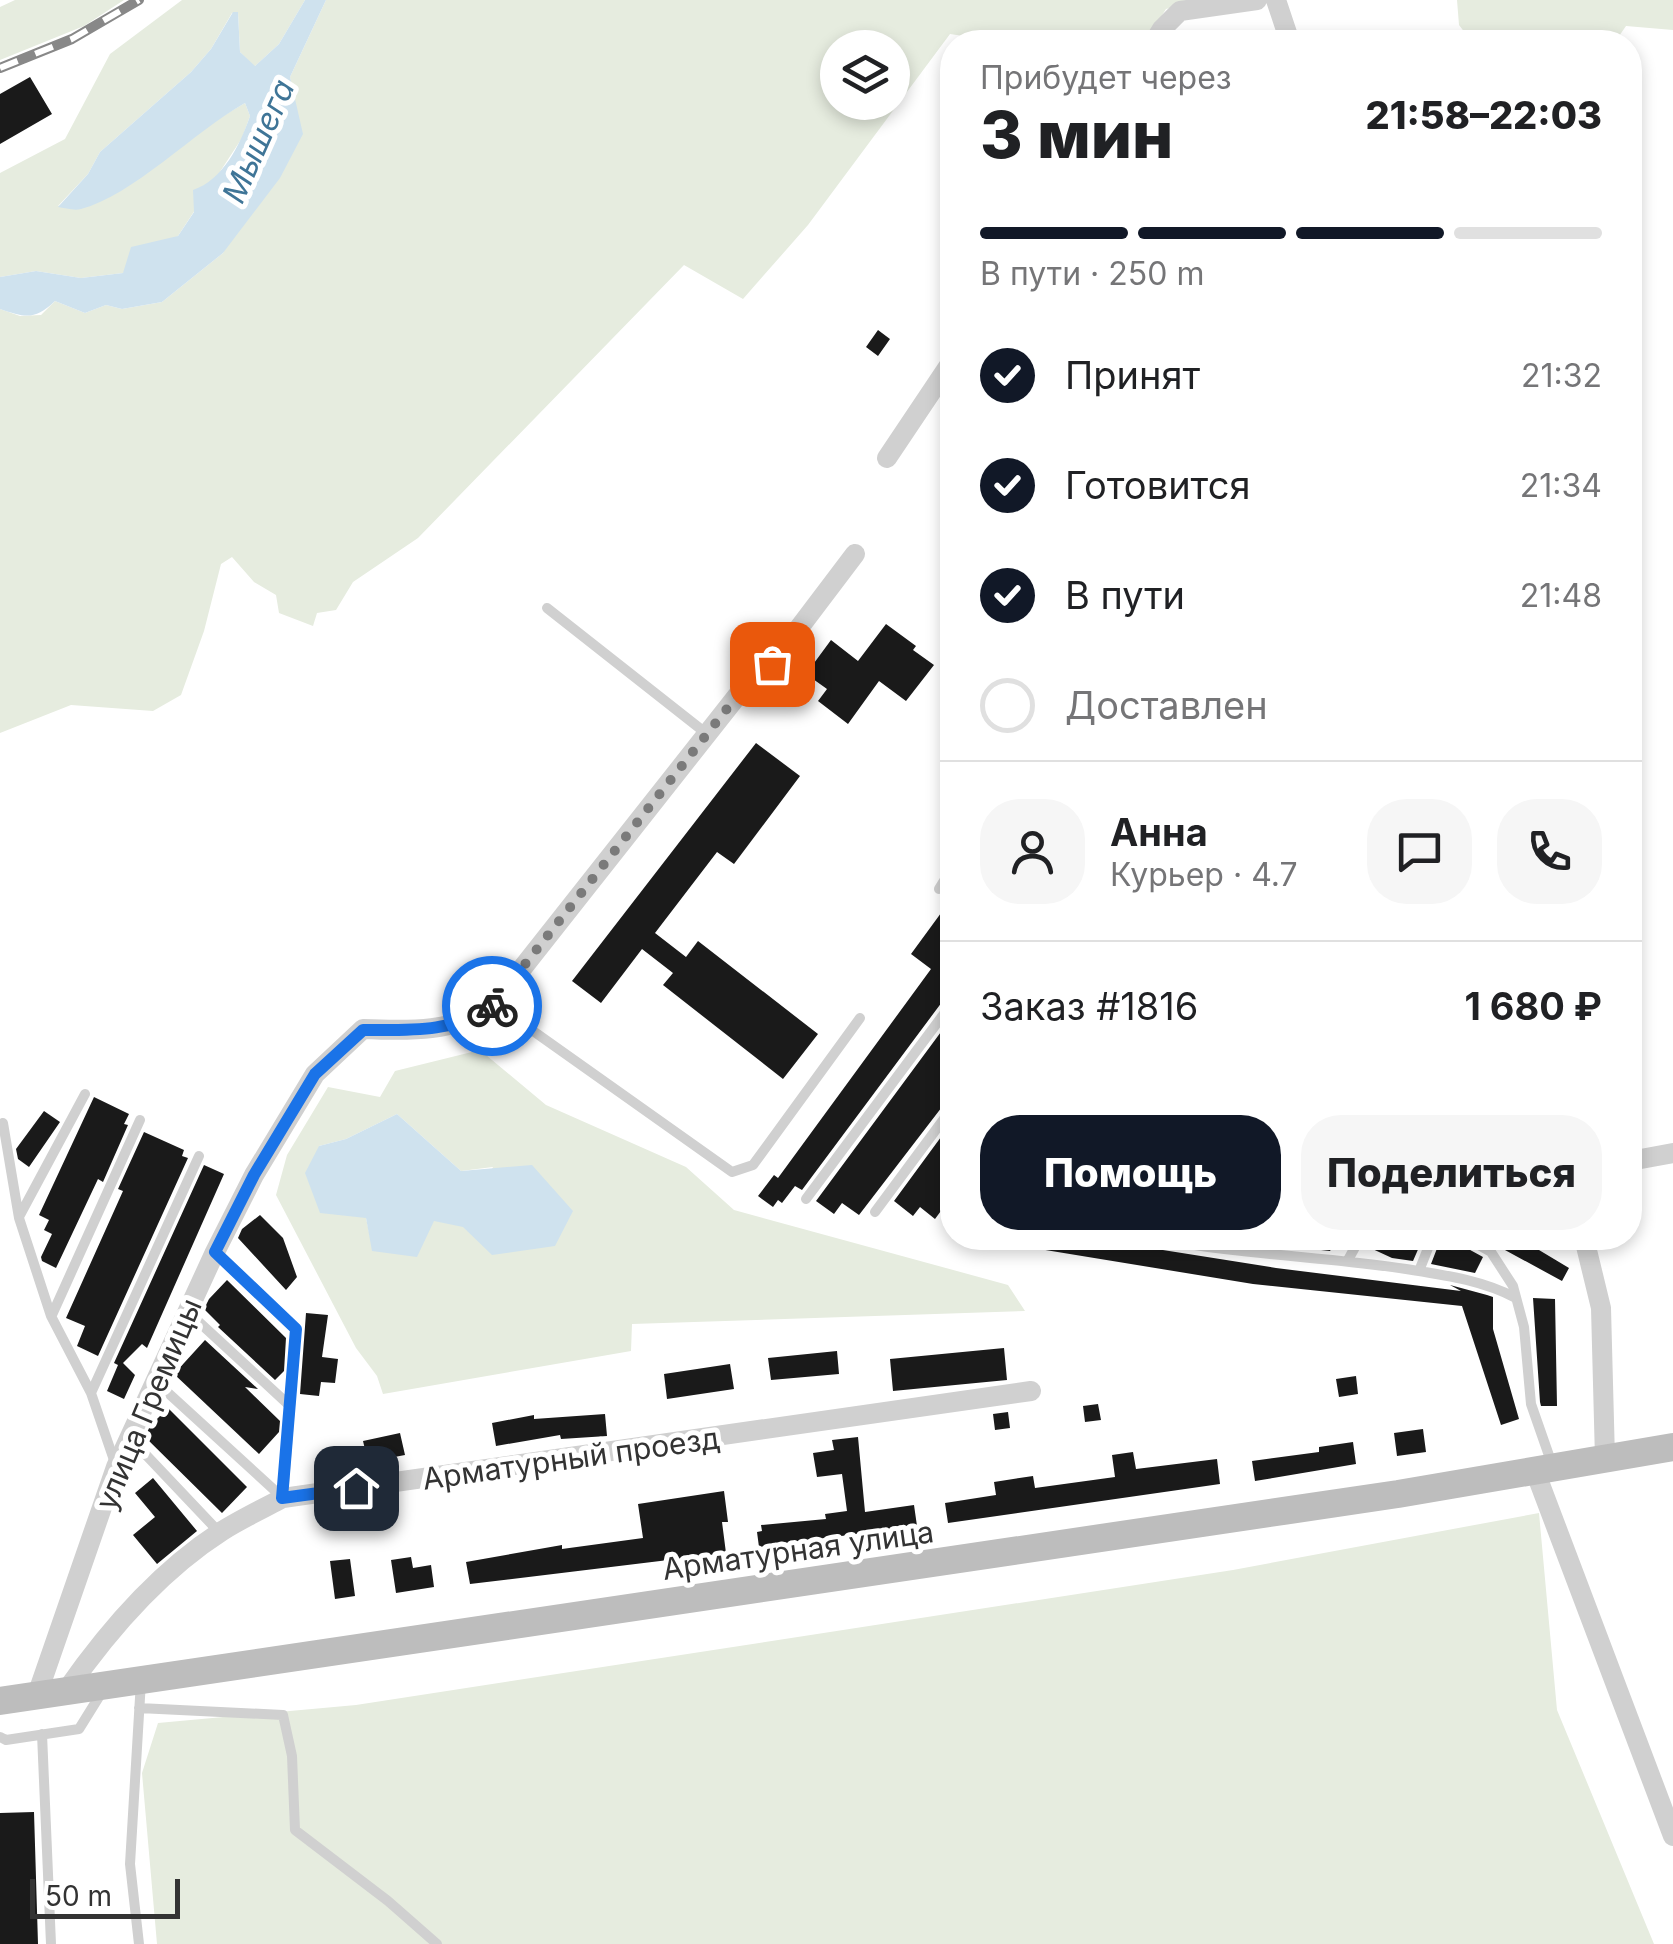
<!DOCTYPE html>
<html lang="ru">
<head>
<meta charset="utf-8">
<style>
  :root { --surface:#fff; --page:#f6f6f6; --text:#202124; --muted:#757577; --line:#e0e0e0; --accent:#111827 }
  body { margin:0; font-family:Inter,sans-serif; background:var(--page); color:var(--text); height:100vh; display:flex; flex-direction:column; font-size:38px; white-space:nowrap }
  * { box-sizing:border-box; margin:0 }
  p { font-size:32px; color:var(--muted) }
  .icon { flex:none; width:55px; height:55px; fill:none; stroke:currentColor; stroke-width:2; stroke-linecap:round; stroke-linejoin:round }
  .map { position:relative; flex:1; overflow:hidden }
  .sheet { position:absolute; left:940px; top:30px; width:702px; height:1220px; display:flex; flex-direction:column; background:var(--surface); border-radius:40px; box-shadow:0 5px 15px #0003 }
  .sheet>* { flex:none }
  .tools { position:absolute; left:820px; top:30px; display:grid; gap:20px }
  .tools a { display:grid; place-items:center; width:90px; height:90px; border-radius:50%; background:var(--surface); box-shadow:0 5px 15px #0003; font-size:50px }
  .scale { position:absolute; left:30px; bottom:25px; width:150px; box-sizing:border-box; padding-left:10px; border:5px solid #333; border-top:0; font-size:28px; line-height:35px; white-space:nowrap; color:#333; -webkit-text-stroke:8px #fff; paint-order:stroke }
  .pin { position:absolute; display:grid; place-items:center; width:85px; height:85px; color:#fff; margin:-42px; border-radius:20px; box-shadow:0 5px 15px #0006 }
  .courier { position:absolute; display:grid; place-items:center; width:100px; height:100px; margin:-50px; border:8px solid #1a73e8; border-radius:50%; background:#fff; color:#222; box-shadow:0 2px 12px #0007 }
  .overview em { font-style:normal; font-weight:800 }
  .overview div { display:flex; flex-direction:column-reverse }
  .overview { display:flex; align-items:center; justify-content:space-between; height:170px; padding:0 40px }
  h1 { font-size:65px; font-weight:800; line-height:75px }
  .bar { display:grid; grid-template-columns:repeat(4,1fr); gap:15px 10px; align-content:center; height:120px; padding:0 40px }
  .bar i { height:12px; border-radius:8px; background:var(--line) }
  .bar .selected { background:var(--accent) }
  .bar p { grid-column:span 4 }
  .line { display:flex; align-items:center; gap:25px; padding:0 40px; border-top:2px solid var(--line) }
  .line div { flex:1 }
  .round { display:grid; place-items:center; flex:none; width:105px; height:105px; border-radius:40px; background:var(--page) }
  ol { padding:0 40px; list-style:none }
  li { display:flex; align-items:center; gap:30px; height:110px }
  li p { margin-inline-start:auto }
  li .icon { padding:10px; border-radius:50%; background:var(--accent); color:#fff; stroke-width:4 }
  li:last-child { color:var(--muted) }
  li i { width:55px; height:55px; border:5px solid var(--line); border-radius:50% }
  .action { display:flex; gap:20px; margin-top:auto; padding:20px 40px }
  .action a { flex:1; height:115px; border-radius:40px; background:var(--accent); color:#fff; font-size:40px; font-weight:800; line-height:115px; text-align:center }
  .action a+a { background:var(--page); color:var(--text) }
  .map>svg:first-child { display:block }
  .green { fill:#e6ecdf; fill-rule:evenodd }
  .water { fill:#cfe2ee }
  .building { fill:#1a1a1a }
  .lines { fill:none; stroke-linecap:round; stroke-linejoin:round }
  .lane { stroke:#d0d0d0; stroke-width:10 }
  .street { stroke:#d0d0d0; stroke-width:20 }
  .secondary { stroke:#bdbdbd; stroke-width:28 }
  .rail-casing { stroke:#888; stroke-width:10 }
  .rail { stroke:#fff; stroke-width:6; stroke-dasharray:19; stroke-linecap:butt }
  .done { stroke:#7a7a7a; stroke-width:10; stroke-dasharray:0 18 }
  .route { stroke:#1a73e8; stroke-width:12 }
  .labels { text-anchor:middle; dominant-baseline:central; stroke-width:10; stroke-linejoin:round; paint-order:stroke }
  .street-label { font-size:30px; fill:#333; stroke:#fff }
  .water-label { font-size:32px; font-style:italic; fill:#3f7597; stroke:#fff }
</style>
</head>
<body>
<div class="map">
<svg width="1673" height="1944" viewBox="0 0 1673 1944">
  <rect width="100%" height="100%" fill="#fff"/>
  <!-- green -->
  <path class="green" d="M15,0H124L84,26L0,60V7Z
    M182,0H305L279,44L254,67L240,52L238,12L232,13L211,49L191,72L100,152L88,174L58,206L127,186L211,123L245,103L250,116L242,138L178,236L123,273L81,278L36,271L0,277V173L65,139L110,54Z
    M326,0H1201L1166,9L1145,42H982L977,38L950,34L808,225L743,299L684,265L418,538L353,582L336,610L317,613L313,626L279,613L276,595L254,582L232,557L221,564L204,631L181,695L153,711L71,705L0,733V309L20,316L41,315L55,301L85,313L106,305L122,309L162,302L223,253L294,104L290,77ZM838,48H892V102H838Z
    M1457,0H1673V30L1626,26L1615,42H1472L1459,25Z
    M480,1050L546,1105L686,1167L734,1210L1008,1285L1025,1311L632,1324L631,1351L383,1394L377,1376L356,1348L276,1195L287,1155L328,1087L380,1097L395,1071ZM397,1114L461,1171L493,1167L463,1226L433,1220L373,1251L366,1218L319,1146L346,1139Z
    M1539,1513L1557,1710L1654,1944H157L142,1773L158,1723L356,1705L1233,1570Z"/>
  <!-- water -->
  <path class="water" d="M305,0H326L290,77L303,134L280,178L223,253L162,302L122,309L106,305L85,313L55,301C35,320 26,318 0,309V277L36,271L81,278L123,273L131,247L178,236L194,212L193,190C223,180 240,145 250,116L245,103C195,131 132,196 81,209C74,211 65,208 58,207L88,174L100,152L191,72L211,49L233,12H238L240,52L255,66L279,44Z
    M397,1114L461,1171L532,1165L573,1211L555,1246L492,1255L463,1227L434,1221L417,1257L372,1251L366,1218L320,1213L305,1173L319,1146L346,1139Z"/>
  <!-- building -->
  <path class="building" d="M30,77L52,114L0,144V94Z
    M878,330L890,339L878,356L866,347Z
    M886,624L916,646L913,650L934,665L906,701L879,681L848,724L818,701L827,689L806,674L831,640L858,661Z
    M756,743L800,776L734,864L717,852L655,933L686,957L698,941L818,1034L783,1079L663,985L673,973L642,949L601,1003L572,981Z
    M952,898V994L945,998L802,1190L795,1186L782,1203L778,1200L773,1207L758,1196L774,1175L778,1178L931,969L911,954Z
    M952,1017V1099L945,1103L859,1215L842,1203L834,1214L816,1201Z
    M94,1097L129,1114L124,1124L128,1125L103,1182L98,1179L56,1268L42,1261L41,1257L52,1234L44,1230L49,1220L39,1215Z
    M44,1111L60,1122L29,1167L18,1159L16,1149Z
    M952,1122V1196L935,1219L920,1207L913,1216L894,1201Z
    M144,1132L184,1150L182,1156L188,1158L98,1356L77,1346L85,1326L66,1318L123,1191L118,1189Z
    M204,1165L224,1174L147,1348L142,1344L123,1363L135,1375L124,1399L107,1391L118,1365L114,1363Z
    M260,1215L283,1238L297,1277L286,1290L238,1238L242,1229Z
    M1022,1238H1087L1276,1268L1461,1291L1450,1285L1487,1295L1493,1297V1329L1519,1419L1501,1425L1462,1306L1253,1284L1021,1246Z
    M1286,1238H1338L1330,1251L1303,1248Z
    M1369,1238H1423L1413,1261L1392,1258L1366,1246Z
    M1441,1238H1457L1461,1245L1483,1257L1475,1273L1431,1264Z
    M1483,1238H1519L1569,1268L1562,1281Z
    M227,1280L286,1338L284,1371L275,1380L218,1327L220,1325L204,1309L209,1299Z
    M1533,1298L1555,1299L1557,1406H1541L1540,1402Z
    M306,1313L328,1315L322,1357L338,1359L335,1383L321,1382L319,1396L300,1394Z
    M205,1340L258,1389L245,1387L280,1421L279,1432L259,1454L174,1374Z
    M1004,1348L1007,1380L893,1391L890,1359Z
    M837,1351L839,1374L771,1380L768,1358Z
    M730,1364L734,1389L667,1399L664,1374Z
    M1356,1376L1358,1394L1339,1397L1336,1379Z
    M1098,1404L1101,1420L1085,1422L1083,1406Z
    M168,1408L247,1487L222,1513L145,1437L150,1426Z
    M1008,1412L1010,1428L995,1430L993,1414Z
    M605,1414L607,1436L561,1439L560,1435L496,1446L492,1423L534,1415V1419Z
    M1423,1429L1426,1452L1397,1456L1394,1433Z
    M400,1433L405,1455L368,1462L363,1441Z
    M858,1437L865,1512L914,1505L917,1526L759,1547L757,1532L762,1531L761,1525L826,1519L825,1514L847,1511L842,1474L817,1477L813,1453L834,1450L832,1440Z
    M1353,1442L1356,1464L1255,1481L1252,1461L1319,1452V1447Z
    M1133,1452L1136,1469L1217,1459L1220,1484L948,1523L945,1503L996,1495L994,1482L1033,1476L1035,1488L1115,1477L1112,1455Z
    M153,1478L197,1531L157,1564L133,1535L155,1517L135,1493Z
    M724,1491L728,1522H722L726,1553L470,1584L466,1562L562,1545V1549L643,1538L638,1504Z
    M411,1557L413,1568L431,1565L434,1587L396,1593L391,1560Z
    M350,1559L355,1596L335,1599L330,1561Z
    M34,1812L38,1944H0V1813Z"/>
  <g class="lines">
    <!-- lane -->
    <path class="lane" d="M547,608L707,734
      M939,889L952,868
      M495,1004L732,1172L753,1165L860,1018
      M3,1123L19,1218L51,1316L91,1393L116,1466
      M806,1199L952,1003
      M875,1212L952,1108
      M19,1217L85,1094
      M1155,1238C1238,1255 1323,1256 1406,1269C1444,1275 1482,1280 1516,1298
      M1466,1238L1491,1252L1513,1286L1524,1327L1531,1404L1553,1467
      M215,1252L296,1329L283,1497
      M1348,1260L1360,1238
      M1419,1271L1432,1238
      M188,1312L290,1406
      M52,1315L140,1120
      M155,1381L283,1498
      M91,1393L199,1156
      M129,1437L219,1532
      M139,1708L283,1715L292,1756L295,1830L388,1901L437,1944
      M42,1734L51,1944
      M0,1737L6,1740L79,1729L102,1692
      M139,1944L130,1864L141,1681"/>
    <!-- street -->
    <path class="street" d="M1276,0L1290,42
      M1154,42L1162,29L1180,11L1257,0
      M887,458L952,361
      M1630,1161L1673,1153
      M1584,1238L1601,1308L1605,1459
      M1535,1471L1673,1836
      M66,1691C107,1632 161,1570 222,1531C241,1519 262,1509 283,1498L1031,1391
      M37,1695L116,1467L215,1252L254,1175L315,1074L363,1029C408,1031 457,1033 494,1004L756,672L771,665L855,554"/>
    <!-- secondary -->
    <path class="secondary" d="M0,1701L1398,1494L1673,1447"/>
    <!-- rail casing -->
    <g class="rail-casing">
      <path id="rail" d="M0,68L72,39L139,0"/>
    </g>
    <!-- rail -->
    <use href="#rail" class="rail"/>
  </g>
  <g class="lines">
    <!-- done -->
    <path class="done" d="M492,1006L756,672L772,664"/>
    <!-- route -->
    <path class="route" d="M356,1488L282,1498L296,1329L215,1252L254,1175L315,1074L363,1030C406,1030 456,1033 492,1006"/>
  </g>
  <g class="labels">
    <!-- street labels -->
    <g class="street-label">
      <text transform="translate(148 1404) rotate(-67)">улица Гремицы</text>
      <text transform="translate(571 1458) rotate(-8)">Арматурный проезд</text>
      <text transform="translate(798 1550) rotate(-8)">Арматурная улица</text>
    </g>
    <!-- water labels -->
    <g class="water-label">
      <text transform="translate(258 141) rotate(-66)">Мышега</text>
    </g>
  </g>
</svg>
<div class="tools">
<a><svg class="icon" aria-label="layers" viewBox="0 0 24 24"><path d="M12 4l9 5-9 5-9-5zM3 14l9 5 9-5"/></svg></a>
</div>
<div class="scale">50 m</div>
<div class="pin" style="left:772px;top:664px;background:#ea580c"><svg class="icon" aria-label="bag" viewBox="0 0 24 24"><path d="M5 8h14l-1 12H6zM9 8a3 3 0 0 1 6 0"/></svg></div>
<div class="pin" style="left:356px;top:1488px;background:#1f2937"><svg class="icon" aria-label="home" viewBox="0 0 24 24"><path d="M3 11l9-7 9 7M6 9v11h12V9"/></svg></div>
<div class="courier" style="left:492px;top:1006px"><svg class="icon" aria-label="bike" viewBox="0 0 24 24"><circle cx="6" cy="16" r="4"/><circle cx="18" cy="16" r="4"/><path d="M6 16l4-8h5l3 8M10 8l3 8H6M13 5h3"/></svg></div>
<section class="sheet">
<div class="overview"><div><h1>3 мин</h1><p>Прибудет через</p></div><em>21:58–22:03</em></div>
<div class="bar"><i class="selected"></i><i class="selected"></i><i class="selected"></i><i></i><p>В пути · 250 m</p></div>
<ol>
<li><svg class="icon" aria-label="check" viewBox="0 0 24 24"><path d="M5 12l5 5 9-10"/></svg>Принят<p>21:32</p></li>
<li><svg class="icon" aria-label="check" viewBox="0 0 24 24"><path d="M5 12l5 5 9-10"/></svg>Готовится<p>21:34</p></li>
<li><svg class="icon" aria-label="check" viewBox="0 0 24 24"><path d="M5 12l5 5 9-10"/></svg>В пути<p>21:48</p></li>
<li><i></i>Доставлен</li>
</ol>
<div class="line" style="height:180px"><a class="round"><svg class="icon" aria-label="person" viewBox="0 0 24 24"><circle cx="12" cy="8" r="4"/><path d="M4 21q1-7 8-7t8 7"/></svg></a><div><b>Анна</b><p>Курьер · 4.7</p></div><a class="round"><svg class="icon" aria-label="chat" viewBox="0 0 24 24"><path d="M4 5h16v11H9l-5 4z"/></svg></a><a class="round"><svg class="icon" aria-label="phone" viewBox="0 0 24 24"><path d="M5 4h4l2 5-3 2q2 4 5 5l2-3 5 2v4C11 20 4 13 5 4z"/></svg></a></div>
<div class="line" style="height:130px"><div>Заказ #1816</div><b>1 680 ₽</b></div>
<div class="action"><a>Помощь</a><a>Поделиться</a></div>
</section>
</div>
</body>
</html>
